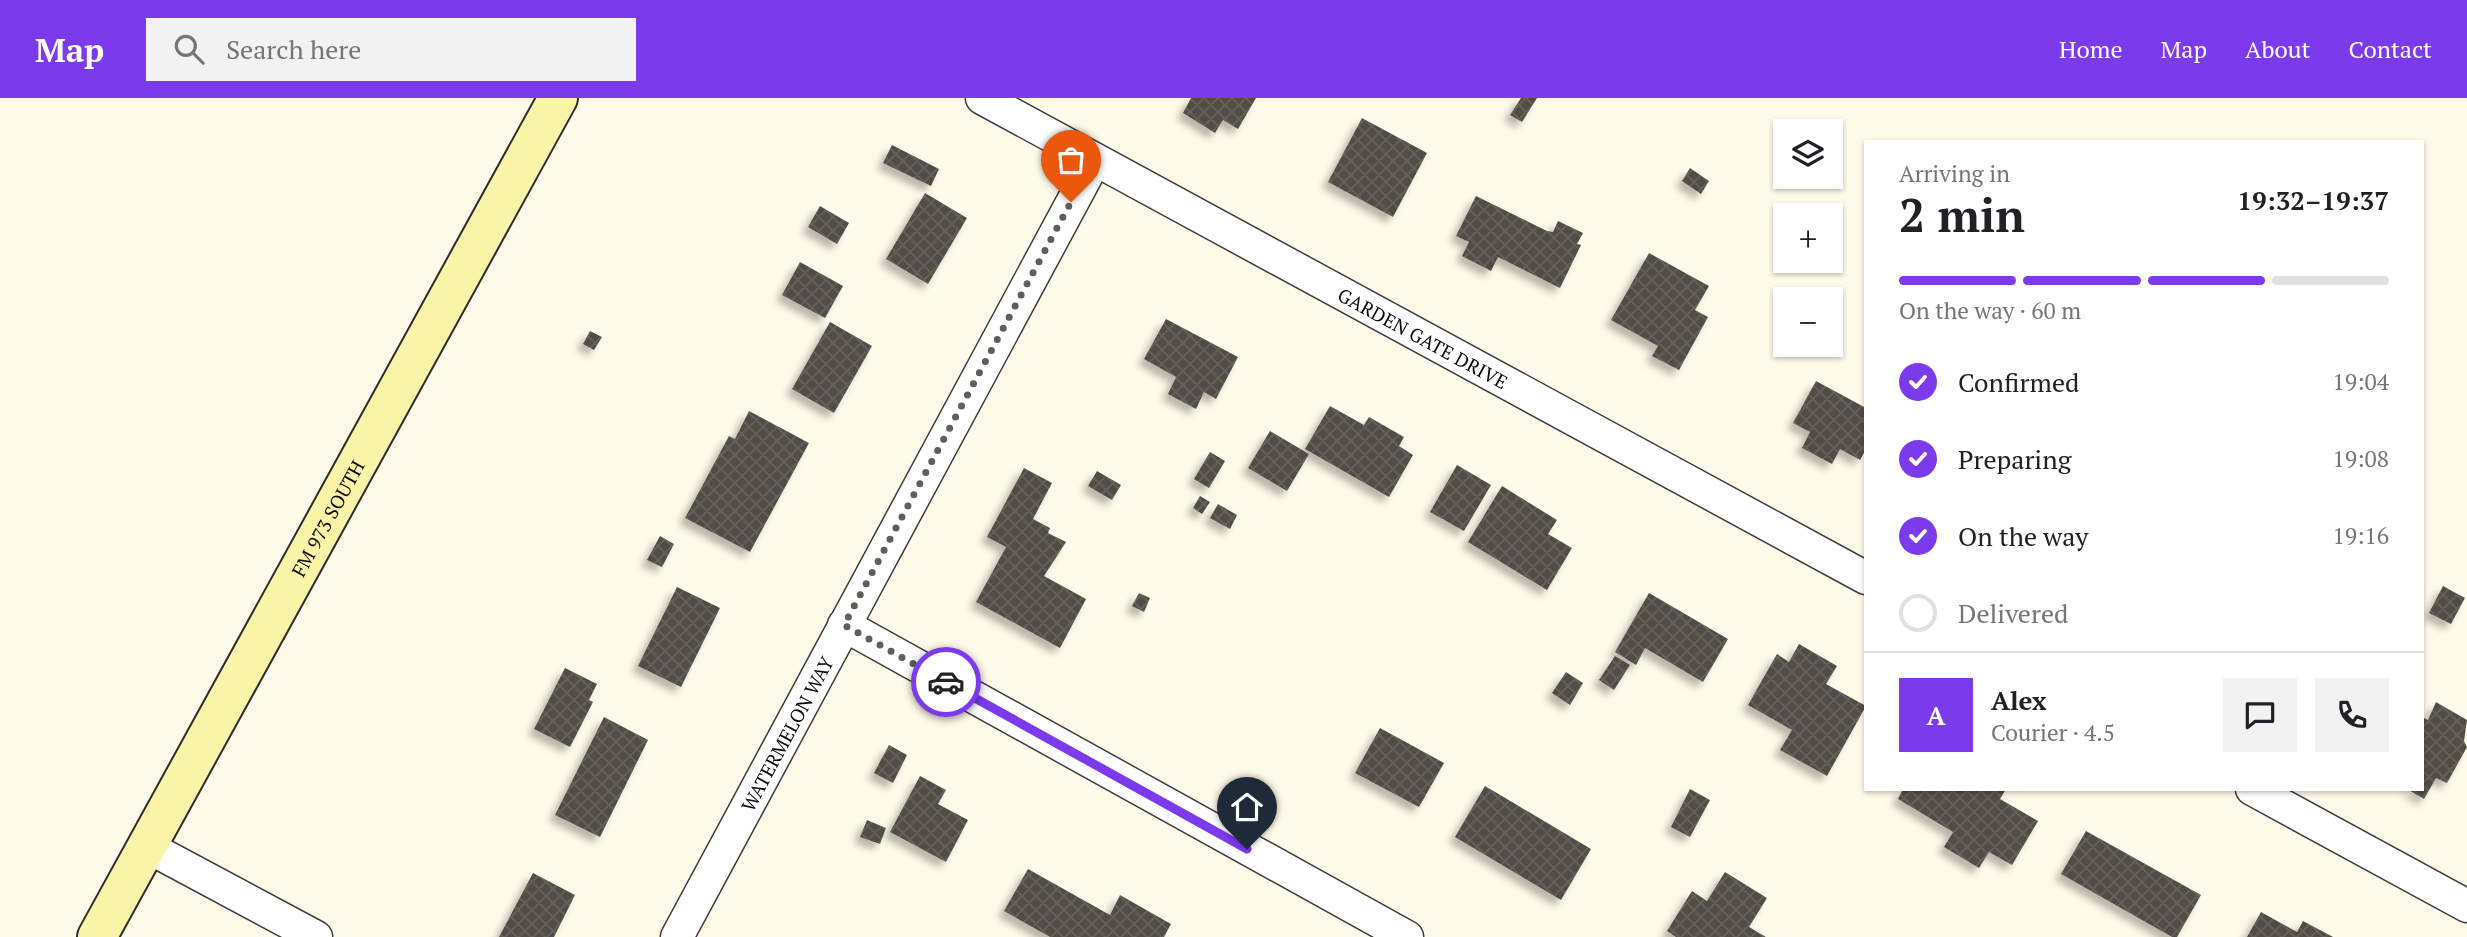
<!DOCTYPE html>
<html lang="en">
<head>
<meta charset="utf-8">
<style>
  :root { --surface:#fff; --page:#f2f2f2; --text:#202124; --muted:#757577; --line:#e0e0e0; --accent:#7c3aed }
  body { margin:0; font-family:"PT Serif",serif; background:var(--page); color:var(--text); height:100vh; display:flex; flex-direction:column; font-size:26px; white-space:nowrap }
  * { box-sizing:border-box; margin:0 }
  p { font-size:23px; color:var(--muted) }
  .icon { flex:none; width:38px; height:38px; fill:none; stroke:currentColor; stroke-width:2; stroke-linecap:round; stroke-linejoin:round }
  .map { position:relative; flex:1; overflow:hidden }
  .panel { position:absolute; left:1864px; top:42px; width:560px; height:651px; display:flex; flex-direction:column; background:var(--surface); border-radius:0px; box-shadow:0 2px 5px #0004 }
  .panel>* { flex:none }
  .tools { position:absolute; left:1773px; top:21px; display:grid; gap:14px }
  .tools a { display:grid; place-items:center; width:70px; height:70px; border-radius:0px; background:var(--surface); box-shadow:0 2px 5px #0004; font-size:35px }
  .pin { position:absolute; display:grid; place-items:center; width:60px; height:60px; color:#fff; margin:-72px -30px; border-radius:50% 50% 50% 0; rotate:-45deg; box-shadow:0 0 7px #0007 }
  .pin .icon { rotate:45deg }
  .courier { position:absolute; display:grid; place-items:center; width:70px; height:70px; margin:-35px; border:5px solid #7c3aed; border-radius:50%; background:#fff; color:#222; box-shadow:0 2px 9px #0007 }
  .summary em { font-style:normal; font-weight:700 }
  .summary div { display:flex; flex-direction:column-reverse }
  .summary { display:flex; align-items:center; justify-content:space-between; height:119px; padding:0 35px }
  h1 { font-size:46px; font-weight:700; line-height:52px }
  .bar { display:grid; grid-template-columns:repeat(4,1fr); gap:10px 7px; align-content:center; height:84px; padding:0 35px }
  .bar i { height:9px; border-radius:5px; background:var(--line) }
  .bar .on { background:var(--accent) }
  .bar p { grid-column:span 4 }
  .line { display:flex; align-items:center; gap:18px; padding:0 35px; border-top:2px solid var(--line) }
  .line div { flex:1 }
  .round { display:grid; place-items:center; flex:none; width:74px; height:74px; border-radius:0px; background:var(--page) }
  ol { padding:0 35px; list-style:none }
  li { display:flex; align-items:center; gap:21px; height:77px }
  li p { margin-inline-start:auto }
  li .icon { padding:7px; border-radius:50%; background:var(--accent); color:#fff; stroke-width:4 }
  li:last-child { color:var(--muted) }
  li i { width:38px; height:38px; border:4px solid var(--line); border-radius:50% }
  header { display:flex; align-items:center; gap:42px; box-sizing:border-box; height:98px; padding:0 35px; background:var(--accent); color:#fff }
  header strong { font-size:33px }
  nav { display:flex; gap:38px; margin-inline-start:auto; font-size:24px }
  .search { width:490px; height:63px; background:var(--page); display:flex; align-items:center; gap:18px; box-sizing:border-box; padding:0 24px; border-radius:0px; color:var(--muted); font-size:26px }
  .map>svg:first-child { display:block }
  .building { fill:url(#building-cross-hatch); filter:url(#shadow) }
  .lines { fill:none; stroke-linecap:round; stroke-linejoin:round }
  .minor-casing { stroke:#3d3d3d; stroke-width:35 }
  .secondary-casing { stroke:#2c2c2c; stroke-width:42 }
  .minor { stroke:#fff; stroke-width:32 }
  .secondary { stroke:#faf4a8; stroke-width:38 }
  .done { stroke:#5f5e58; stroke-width:7; stroke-dasharray:0 12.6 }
  .route { stroke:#7c3aed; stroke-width:9 }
  .labels { text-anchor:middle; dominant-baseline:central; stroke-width:7; stroke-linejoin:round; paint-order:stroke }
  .street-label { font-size:19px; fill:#0a0a0a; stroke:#fff }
</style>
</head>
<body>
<header>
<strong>Map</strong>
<div class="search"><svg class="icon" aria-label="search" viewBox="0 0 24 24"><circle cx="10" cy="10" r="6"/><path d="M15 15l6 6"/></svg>Search here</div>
<nav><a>Home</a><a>Map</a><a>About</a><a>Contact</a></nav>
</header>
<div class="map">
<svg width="2467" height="839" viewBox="0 0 2467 839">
  <defs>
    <pattern id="building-cross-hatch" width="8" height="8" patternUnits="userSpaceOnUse" patternTransform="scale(1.75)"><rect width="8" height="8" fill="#524c47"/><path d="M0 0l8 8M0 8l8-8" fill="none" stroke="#66615d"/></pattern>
    <filter id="shadow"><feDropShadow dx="-6" dy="6" stdDeviation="3.5" flood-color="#0004"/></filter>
  </defs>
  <rect width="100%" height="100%" fill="#fefae9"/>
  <!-- building -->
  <path class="building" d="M1191,0H1256L1238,31L1223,22L1215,35L1183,15Z
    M1521,0H1537L1522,24L1510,17Z
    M1362,20L1427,55L1393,119L1328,84Z
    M892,47L939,71L931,88L883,65Z
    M1690,70L1709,83L1701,96L1682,83Z
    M925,95L967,120L928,186L886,161Z
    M1476,98L1547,133L1553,134L1558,123L1583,135L1577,146L1581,147L1560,190L1498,159L1491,173L1462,158L1469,144L1456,138Z
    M820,108L849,125L837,146L808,129Z
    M1649,155L1709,188L1695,212L1708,219L1679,272L1652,258L1658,248L1611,222Z
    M800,164L843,188L825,220L782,197Z
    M1166,221L1238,259L1216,301L1204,294L1196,311L1168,296L1176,279L1144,261Z
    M830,224L872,248L834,315L792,291Z
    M590,233L602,239L594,252L583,246Z
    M1816,283L1866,310V351L1860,362L1840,351L1832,366L1802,350L1810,334L1793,325Z
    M1330,308L1364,327L1369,319L1404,339L1399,348L1413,357L1389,399L1305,351Z
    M749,313L809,345L750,454L685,420L729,338L735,341Z
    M1270,333L1309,356L1287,393L1248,370Z
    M1210,354L1225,363L1209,390L1194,381Z
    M1457,367L1491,387L1464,433L1430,414Z
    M1024,370L1052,385L1033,421L1050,430L1048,435L1066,444L1044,478L1086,501L1060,550L976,504L1006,449L987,439Z
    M1097,373L1121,387L1112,402L1088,388Z
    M1502,388L1557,422L1548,436L1572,450L1547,492L1468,444Z
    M1200,398L1210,404L1202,416L1193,410Z
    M1218,406L1237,417L1230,431L1210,420Z
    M660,438L674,446L662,469L647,462Z
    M2443,488L2465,500L2451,526L2429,515Z
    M677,489L720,510L681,589L638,568Z
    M1139,495L1150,500L1144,514L1132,508Z
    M1649,495L1728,541L1703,584L1645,550L1636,567L1615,554Z
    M1799,546L1837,568L1826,586L1866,608L1827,678L1780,652L1792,632L1748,607L1777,556L1789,564Z
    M1615,558L1630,567L1614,592L1599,582Z
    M565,570L597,586L589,602L593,604L570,649L534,631Z
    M1566,574L1583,585L1570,607L1552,595Z
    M2436,604L2467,622L2464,643L2467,649L2447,685L2436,680L2424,701L2407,691H2422V619L2428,622Z
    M604,619L648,642L600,739L555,717Z
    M1380,630L1444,665L1419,709L1355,675Z
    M889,647L907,657L893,685L874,675Z
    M920,678L946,692L938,706L968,722L946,764L890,734Z
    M1485,688L1591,751L1561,802L1455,739Z
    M1690,691L1710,702L1690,739L1671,729Z
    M1903,691H2006L2000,701L2038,723L2012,767L1989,754L1979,770L1944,749L1953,734L1898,701Z
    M867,722L886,730L880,746L860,739Z
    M2086,733L2201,797L2177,839H2172L2061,776Z
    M1028,771L1110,817L1120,797L1171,826L1164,839H1050L1004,813Z
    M1725,774L1767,800L1749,829L1766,839H1676L1667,833L1692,793L1707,803Z
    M533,775L575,797L554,839H499Z
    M2261,814L2297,834L2303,823L2333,839H2247Z"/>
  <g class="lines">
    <!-- minor casing -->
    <g class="minor-casing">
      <g id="minor">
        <path id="s1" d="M982,0L1866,480"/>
        <path d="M844,527L1407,839"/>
        <path d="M2252,691L2467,808"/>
        <path d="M146,748L316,839"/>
        <path id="s2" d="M677,839L1095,62"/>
      </g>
    </g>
    <!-- secondary casing -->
    <g class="secondary-casing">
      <g id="secondary">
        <path id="s3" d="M97,839L558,0"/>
      </g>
    </g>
    <!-- minor -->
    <use href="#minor" class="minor"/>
    <!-- secondary -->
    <use href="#secondary" class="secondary"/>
  </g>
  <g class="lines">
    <!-- done -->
    <path class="done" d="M946,584L844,527L1071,104"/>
    <!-- route -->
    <path class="route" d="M946,584L1247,751"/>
  </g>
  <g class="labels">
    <!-- street labels -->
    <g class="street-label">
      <text stroke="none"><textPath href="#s1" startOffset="502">GARDEN GATE DRIVE</textPath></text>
      <text stroke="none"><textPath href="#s3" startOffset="478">FM 973 SOUTH</textPath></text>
      <text stroke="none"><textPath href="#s2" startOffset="231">WATERMELON WAY</textPath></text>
    </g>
  </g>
</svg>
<div class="tools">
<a><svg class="icon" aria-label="layers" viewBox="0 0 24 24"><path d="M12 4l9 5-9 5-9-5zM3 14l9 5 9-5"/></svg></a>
<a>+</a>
<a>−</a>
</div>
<div class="pin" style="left:1071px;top:104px;background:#ea580c"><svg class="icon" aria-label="bag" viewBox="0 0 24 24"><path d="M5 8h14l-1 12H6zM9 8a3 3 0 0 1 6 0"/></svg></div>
<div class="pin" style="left:1247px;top:751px;background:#1f2937"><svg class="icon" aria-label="home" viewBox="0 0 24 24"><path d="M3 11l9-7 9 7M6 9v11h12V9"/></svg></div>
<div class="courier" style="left:946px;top:584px"><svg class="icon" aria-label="car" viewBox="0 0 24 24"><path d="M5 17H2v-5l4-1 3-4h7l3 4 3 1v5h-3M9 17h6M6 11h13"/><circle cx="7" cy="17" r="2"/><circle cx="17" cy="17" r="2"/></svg></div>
<section class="panel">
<div class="summary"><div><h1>2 min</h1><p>Arriving in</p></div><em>19:32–19:37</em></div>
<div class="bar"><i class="on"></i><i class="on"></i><i class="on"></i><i></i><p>On the way · 60 m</p></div>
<ol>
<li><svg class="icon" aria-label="check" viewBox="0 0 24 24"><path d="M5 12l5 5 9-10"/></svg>Confirmed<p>19:04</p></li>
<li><svg class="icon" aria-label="check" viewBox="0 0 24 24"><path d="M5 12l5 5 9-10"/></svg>Preparing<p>19:08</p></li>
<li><svg class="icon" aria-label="check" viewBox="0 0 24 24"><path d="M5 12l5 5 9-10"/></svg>On the way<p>19:16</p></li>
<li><i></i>Delivered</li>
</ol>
<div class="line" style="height:126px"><b class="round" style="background:var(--accent);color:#fff">A</b><div><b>Alex</b><p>Courier · 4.5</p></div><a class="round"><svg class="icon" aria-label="chat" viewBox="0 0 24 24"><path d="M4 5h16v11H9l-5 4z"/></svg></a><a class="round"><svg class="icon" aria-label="phone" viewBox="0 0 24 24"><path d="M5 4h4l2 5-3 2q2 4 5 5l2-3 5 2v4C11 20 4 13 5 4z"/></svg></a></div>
</section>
</div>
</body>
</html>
